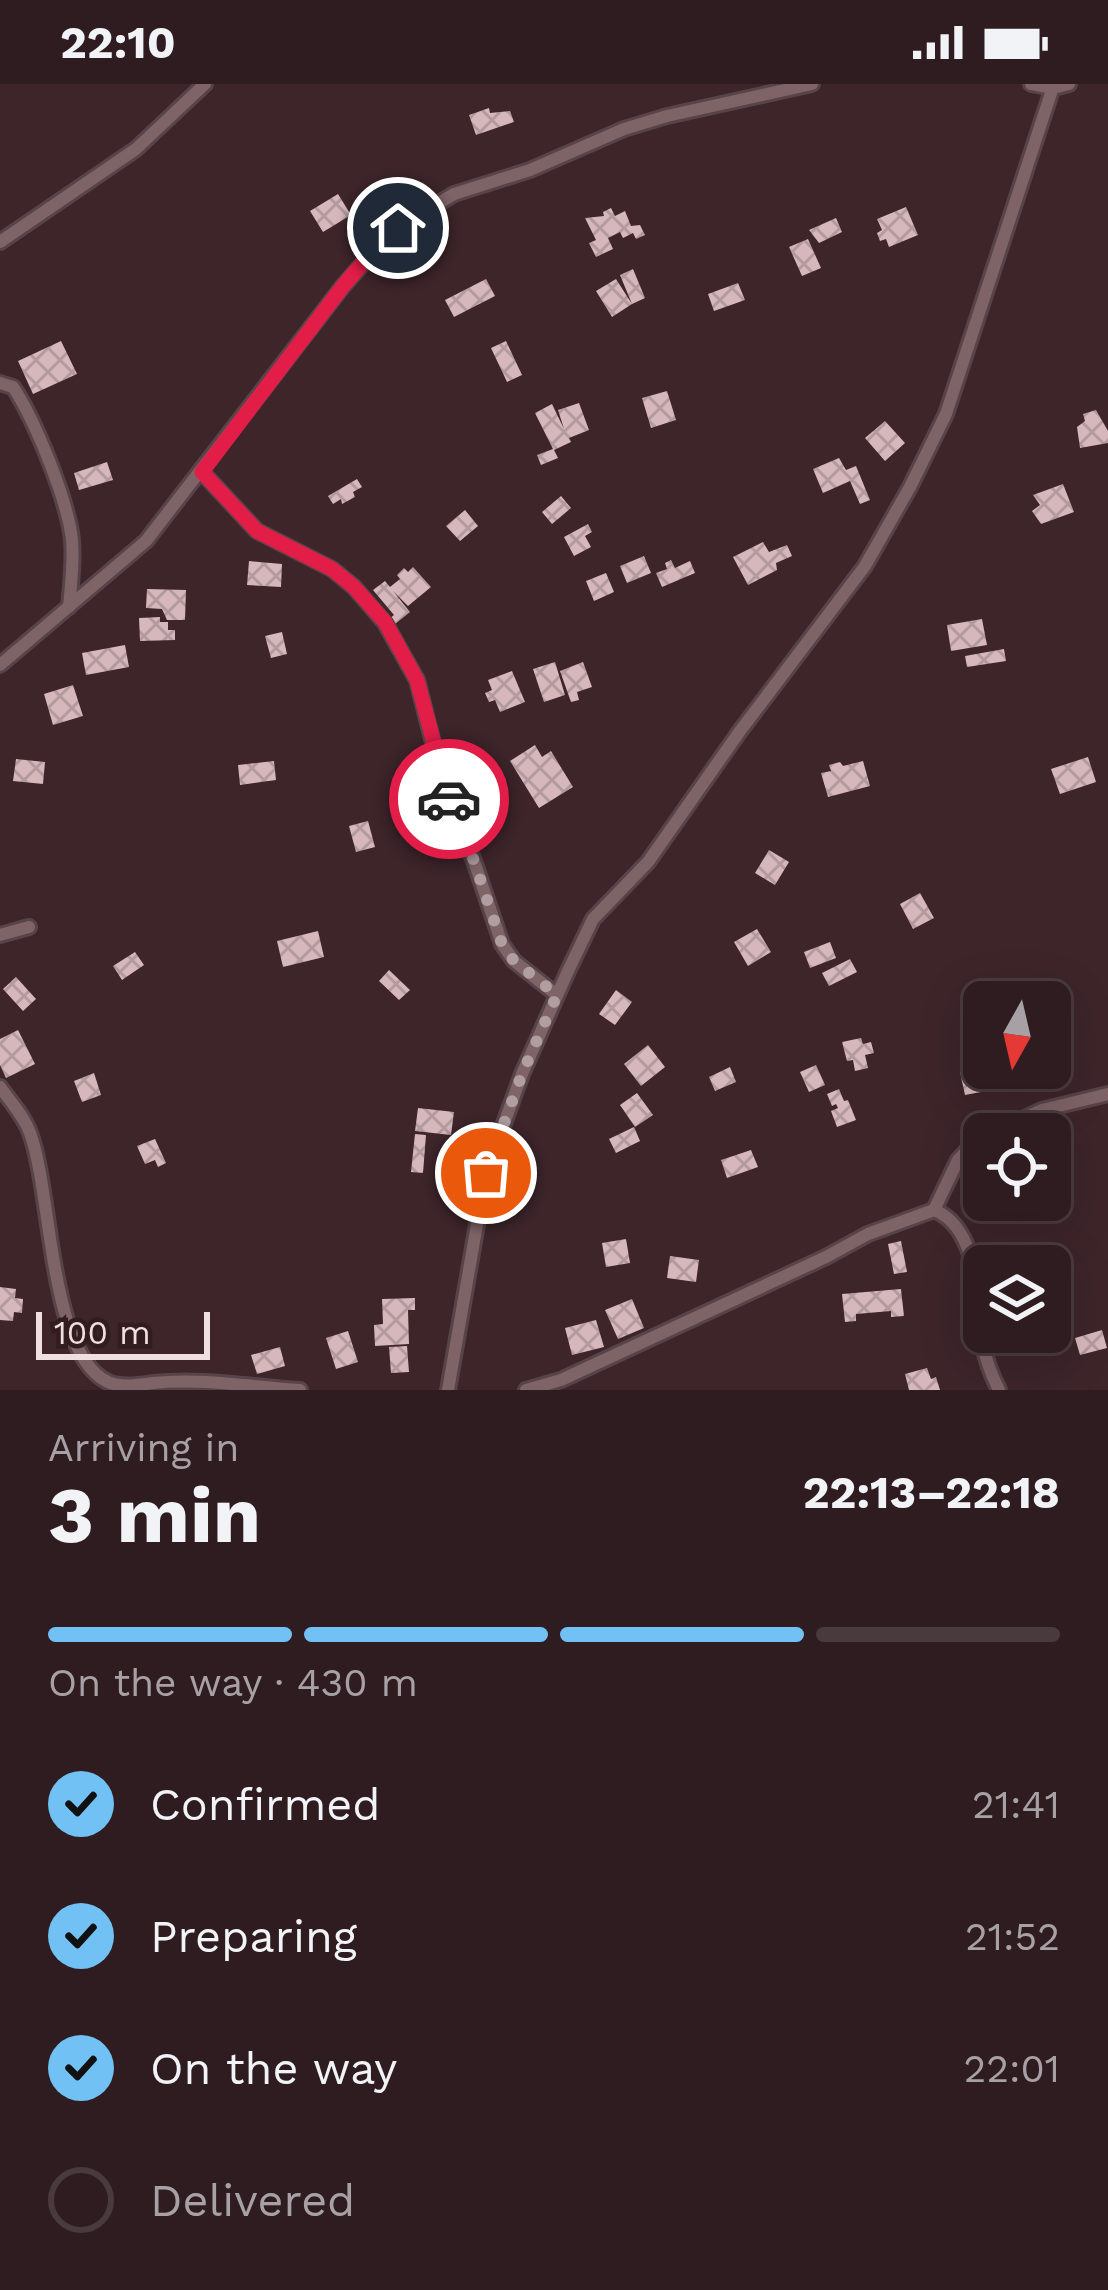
<!DOCTYPE html>
<html lang="en">
<head>
<meta charset="utf-8">
<style>
  :root { --surface:#2e1c20; --page:#362529; --text:#f1f3f6; --muted:#a7a1a5; --line:#493a3e; --accent:#72c1f5 }
  body { margin:0; font-family:"Work Sans",sans-serif; background:var(--page); color:var(--text); height:100vh; display:flex; flex-direction:column; font-size:45px; white-space:nowrap }
  * { box-sizing:border-box; margin:0 }
  p { font-size:39px; color:var(--muted) }
  .icon { flex:none; width:66px; height:66px; fill:none; stroke:currentColor; stroke-width:2; stroke-linecap:round; stroke-linejoin:round }
  .map { position:relative; height:1306px; overflow:hidden }
  .panel { display:flex; flex-direction:column; background:var(--surface); flex:1 }
  .panel>* { flex:none }
  .needle { width:78px; rotate:188deg }
  .buttons { position:absolute; left:963px; top:897px; display:grid; gap:24px }
  .buttons a { display:grid; place-items:center; width:108px; height:108px; border-radius:18px; background:var(--surface); box-shadow:0 12px 48px #0002,0 0 0 3px var(--line); font-size:60px }
  .scale { position:absolute; left:36px; bottom:30px; width:174px; box-sizing:border-box; padding-left:12px; border:6px solid #efdfe1; border-top:0; font-size:33px; line-height:42px; white-space:nowrap; color:#efdfe1; -webkit-text-stroke:9px #321c20; paint-order:stroke }
  .pin { position:absolute; display:grid; place-items:center; width:102px; height:102px; color:#fff; margin:-51px; border:6px solid #fff; border-radius:50%; box-shadow:0 3px 12px #0007 }
  .courier { position:absolute; display:grid; place-items:center; width:120px; height:120px; margin:-60px; border:9px solid #e11d48; border-radius:50%; background:#fff; color:#222; box-shadow:0 3px 15px #0007 }
  .overview em { font-style:normal; font-weight:700 }
  .overview div { display:flex; flex-direction:column-reverse }
  .overview { display:flex; align-items:center; justify-content:space-between; height:204px; padding:0 48px }
  h1 { font-size:78px; font-weight:700; line-height:90px }
  .bar { display:grid; grid-template-columns:repeat(4,1fr); gap:18px 12px; align-content:center; height:144px; padding:0 48px }
  .bar i { height:15px; border-radius:9px; background:var(--line) }
  .bar .selected { background:var(--accent) }
  .bar p { grid-column:span 4 }
  ol { padding:0 48px; list-style:none }
  li { display:flex; align-items:center; gap:36px; height:132px }
  li p { margin-inline-start:auto }
  li .icon { padding:12px; border-radius:50%; background:var(--accent); color:#111; stroke-width:4 }
  li:last-child { color:var(--muted) }
  li i { width:66px; height:66px; border:6px solid var(--line); border-radius:50% }
  .status { display:flex; justify-content:space-between; align-items:center; height:84px; padding:0 60px; background:var(--surface); direction:ltr }
  .status svg { height:33px; fill:currentColor }
  .map>svg:first-child { display:block }
  .building { fill:url(#building-cross-hatch) }
  .lines { fill:none; stroke-linecap:round; stroke-linejoin:round }
  .street-casing { stroke:#584448; stroke-width:18 }
  .street { stroke:#7e6367; stroke-width:12 }
  .done { stroke:#b19ea1; stroke-width:12; stroke-dasharray:0 21.6 }
  .route { stroke:#e11d48; stroke-width:15 }
</style>
</head>
<body>
<div class="status"><b>22:10</b><svg viewBox="0 0 49 12"><path d="M0 12V9h3v3zM5 12V6h3v6zM10 12V3h3v9zM15 12V0h3v12zM26 1h20v11H26zM47 4h2v5h-2z"/></svg></div>
<div class="map">
<svg width="1108" height="1306" viewBox="0 0 1108 1306">
  <defs>
    <pattern id="building-cross-hatch" width="8" height="8" patternUnits="userSpaceOnUse" patternTransform="scale(3)"><rect width="8" height="8" fill="#d6b7bc"/><path d="M0 0l8 8M0 8l8-8" fill="none" stroke="#b29a9e"/></pattern>
  </defs>
  <rect width="100%" height="100%" fill="#3d252a"/>
  <!-- building -->
  <path class="building" d="M489,24L490,29L510,27L514,38L476,51L469,31Z
    M338,110L351,131L323,148L310,127Z
    M906,123L918,151L889,163L886,155L880,157L877,149L882,146L877,135Z
    M611,124L615,132L625,127L631,142L640,141L645,151L636,155L633,149L623,154L620,148L608,154L613,165L596,173L589,159L596,156L585,134L604,132L603,128Z
    M836,134L842,148L819,159L809,146Z
    M808,155L821,184L802,192L789,163Z
    M633,185L645,214L632,220L620,191Z
    M486,195L495,212L454,233L445,216Z
    M616,195L632,220L612,233L596,207Z
    M738,199L745,216L714,227L708,210Z
    M61,257L77,290L33,310L18,277Z
    M506,257L522,291L507,298L491,264Z
    M667,307L676,336L651,344L642,314Z
    M579,319L589,346L569,354L571,358L554,366L558,374L541,381L537,371L553,365L535,329L552,320L564,345L558,326Z
    M1096,326L1108,347V359L1080,364L1077,343L1085,337L1083,330Z
    M885,337L905,359L885,377L865,354Z
    M839,374L846,386L856,382L870,416L860,420L850,397L823,409L813,385Z
    M107,378L113,396L79,406L74,389Z
    M357,395L362,403L353,408L355,413L342,420L341,415L333,420L328,412Z
    M1063,400L1074,428L1041,440L1032,427L1040,421L1033,411Z
    M561,412L571,424L552,440L542,428Z
    M465,426L478,442L460,457L446,442Z
    M588,440L592,448L585,452L591,463L574,472L564,453Z
    M763,458L769,468L787,461L792,472L776,479L777,486L748,501L733,473Z
    M644,472L651,489L627,499L620,482Z
    M671,476L675,484L690,477L695,489L662,503L656,489L667,485L665,479Z
    M249,477L282,480L281,503L247,501Z
    M413,483L431,503L408,522L393,507L410,528L395,540L389,535L394,531L373,506L385,497L390,503L400,495L397,491L404,484L408,488Z
    M606,489L614,508L594,517L586,497Z
    M147,505L186,506L185,536H167L162,525L146,524Z
    M160,533V538H168V546H175V556L140,557L139,534Z
    M982,535L987,561L951,567L947,541Z
    M282,548L287,570L271,574L265,552Z
    M125,561L129,583L86,591L82,569Z
    M1004,565L1006,577L967,583L965,572Z
    M555,578L565,611L544,618L533,585Z
    M583,578L592,603L577,608L579,616L571,618L560,587Z
    M512,587L525,618L500,628L495,616L489,618L485,609L492,606L488,596Z
    M73,601L83,632L53,641L44,610Z
    M535,661L542,673L551,667L573,703L539,724L510,677Z
    M1088,673L1096,698L1060,710L1051,685Z
    M16,675L45,678L43,700L13,697Z
    M274,677L276,696L240,701L238,681Z
    M863,677L870,702L828,713L821,689L831,687L829,681L840,678L843,682Z
    M368,737L375,763L356,768L349,742Z
    M769,766L789,778L775,801L755,789Z
    M920,809L934,834L913,845L900,820Z
    M757,845L771,868L748,882L734,858Z
    M318,847L324,873L283,883L277,857Z
    M830,858L836,874L810,884L804,868Z
    M135,868L144,881L122,896L113,882Z
    M850,875L857,888L829,902L822,889Z
    M389,886L410,906L399,916L379,897Z
    M16,893L36,915L23,927L3,905Z
    M616,906L632,918L615,941L599,930Z
    M18,946L35,980L6,994L0,981V955Z
    M861,954L863,960L871,958L874,969L865,971L868,984L855,987L853,976L847,977L842,958Z
    M648,961L665,983L641,1002L624,980Z
    M816,981L825,1001L809,1008L800,988Z
    M730,983L736,998L715,1007L709,993Z
    M981,983L986,1007L965,1011L960,988Z
    M94,989L101,1011L82,1018L74,997Z
    M839,1005L844,1017L848,1016L856,1036L837,1043L831,1027L838,1024L836,1020L832,1022L827,1010Z
    M637,1009L653,1031L635,1043L620,1021Z
    M418,1024L454,1028L451,1051L415,1047Z
    M634,1043L640,1057L616,1069L609,1055Z
    M415,1050L426,1051L423,1089L411,1088Z
    M155,1055L166,1079L158,1083L155,1076L145,1080L137,1062Z
    M751,1066L758,1083L727,1094L721,1076Z
    M626,1155L630,1179L606,1183L602,1159Z
    M901,1157L907,1188L894,1190L888,1160Z
    M670,1172L699,1176L696,1198L667,1194Z
    M1061,1186L1073,1211L1050,1222V1191Z
    M0,1203L16,1205L15,1214L23,1215L22,1229L14,1228L13,1237L0,1236Z
    M901,1205L904,1232L891,1233V1227L856,1230V1237L845,1238L842,1210Z
    M415,1214V1226H408L409,1260L375,1262L374,1241L383,1240L382,1215Z
    M632,1215L644,1244L618,1255L605,1226Z
    M596,1236L604,1263L572,1271L565,1244Z
    M1102,1246L1107,1264L1080,1271L1075,1254Z
    M348,1247L358,1278L336,1285L326,1254Z
    M407,1262L409,1288L391,1289L389,1263Z
    M280,1263L285,1282L257,1290L251,1271Z
    M927,1284L931,1295L936,1293L940,1306H909L905,1290Z"/>
  <g class="lines">
    <!-- street casing -->
    <g class="street-casing">
      <path id="street" d="M1031,0L1053,4L1069,0
        M0,158L136,65L205,0
        M0,299L13,303C35,336 68,417 72,456C74,478 71,501 69,523
        M202,388L257,447L332,485L354,503L385,539L417,596L445,706L474,777L502,860L514,877L557,911
        M0,581L146,457L343,202L373,168L398,144L454,110L530,86L624,45L667,32L812,0
        M0,851L29,843
        M0,1003C10,1017 24,1032 30,1049C52,1107 49,1271 108,1298C121,1304 139,1301 153,1299C203,1294 251,1303 300,1306
        M991,1050L1042,1026L1108,1010
        M934,1126C980,1144 978,1220 983,1261C986,1277 992,1292 999,1306
        M448,1306L486,1089L522,990L568,887L593,835L648,778L740,647L865,482L910,403L946,330L1054,0
        M526,1306L561,1296L826,1173L868,1150L934,1126L958,1076L971,1062L984,1054"/>
    </g>
    <!-- street -->
    <use href="#street" class="street"/>
  </g>
  <g class="lines">
    <!-- done -->
    <path class="done" d="M449,715L474,777L502,860L514,877L557,911L522,990L486,1089"/>
    <!-- route -->
    <path class="route" d="M398,144L373,167L343,202L202,388L257,447L332,485L354,503L385,538L417,596L449,715"/>
  </g>
</svg>
<div class="buttons">
<a><svg class="needle" viewBox="-14 -14 28 28"><path d="M0-13l5 13h-10z" fill="#e53935"/><path d="M0 13l5-13h-10z" fill="#a7a1a5"/></svg></a>
<a><svg class="icon" aria-label="locate" viewBox="0 0 24 24"><circle cx="12" cy="12" r="6"/><path d="M12 2v4M12 18v4M2 12h4M18 12h4"/></svg></a>
<a><svg class="icon" aria-label="layers" viewBox="0 0 24 24"><path d="M12 4l9 5-9 5-9-5zM3 14l9 5 9-5"/></svg></a>
</div>
<div class="scale">100 m</div>
<div class="pin" style="left:486px;top:1089px;background:#ea580c"><svg class="icon" aria-label="bag" viewBox="0 0 24 24"><path d="M5 8h14l-1 12H6zM9 8a3 3 0 0 1 6 0"/></svg></div>
<div class="pin" style="left:398px;top:144px;background:#1f2937"><svg class="icon" aria-label="home" viewBox="0 0 24 24"><path d="M3 11l9-7 9 7M6 9v11h12V9"/></svg></div>
<div class="courier" style="left:449px;top:715px"><svg class="icon" aria-label="car" viewBox="0 0 24 24"><path d="M5 17H2v-5l4-1 3-4h7l3 4 3 1v5h-3M9 17h6M6 11h13"/><circle cx="7" cy="17" r="2"/><circle cx="17" cy="17" r="2"/></svg></div>
</div>
<section class="panel">
<div class="overview"><div><h1>3 min</h1><p>Arriving in</p></div><em>22:13–22:18</em></div>
<div class="bar"><i class="selected"></i><i class="selected"></i><i class="selected"></i><i></i><p>On the way · 430 m</p></div>
<ol>
<li><svg class="icon" aria-label="check" viewBox="0 0 24 24"><path d="M5 12l5 5 9-10"/></svg>Confirmed<p>21:41</p></li>
<li><svg class="icon" aria-label="check" viewBox="0 0 24 24"><path d="M5 12l5 5 9-10"/></svg>Preparing<p>21:52</p></li>
<li><svg class="icon" aria-label="check" viewBox="0 0 24 24"><path d="M5 12l5 5 9-10"/></svg>On the way<p>22:01</p></li>
<li><i></i>Delivered</li>
</ol>
</section>
</body>
</html>
